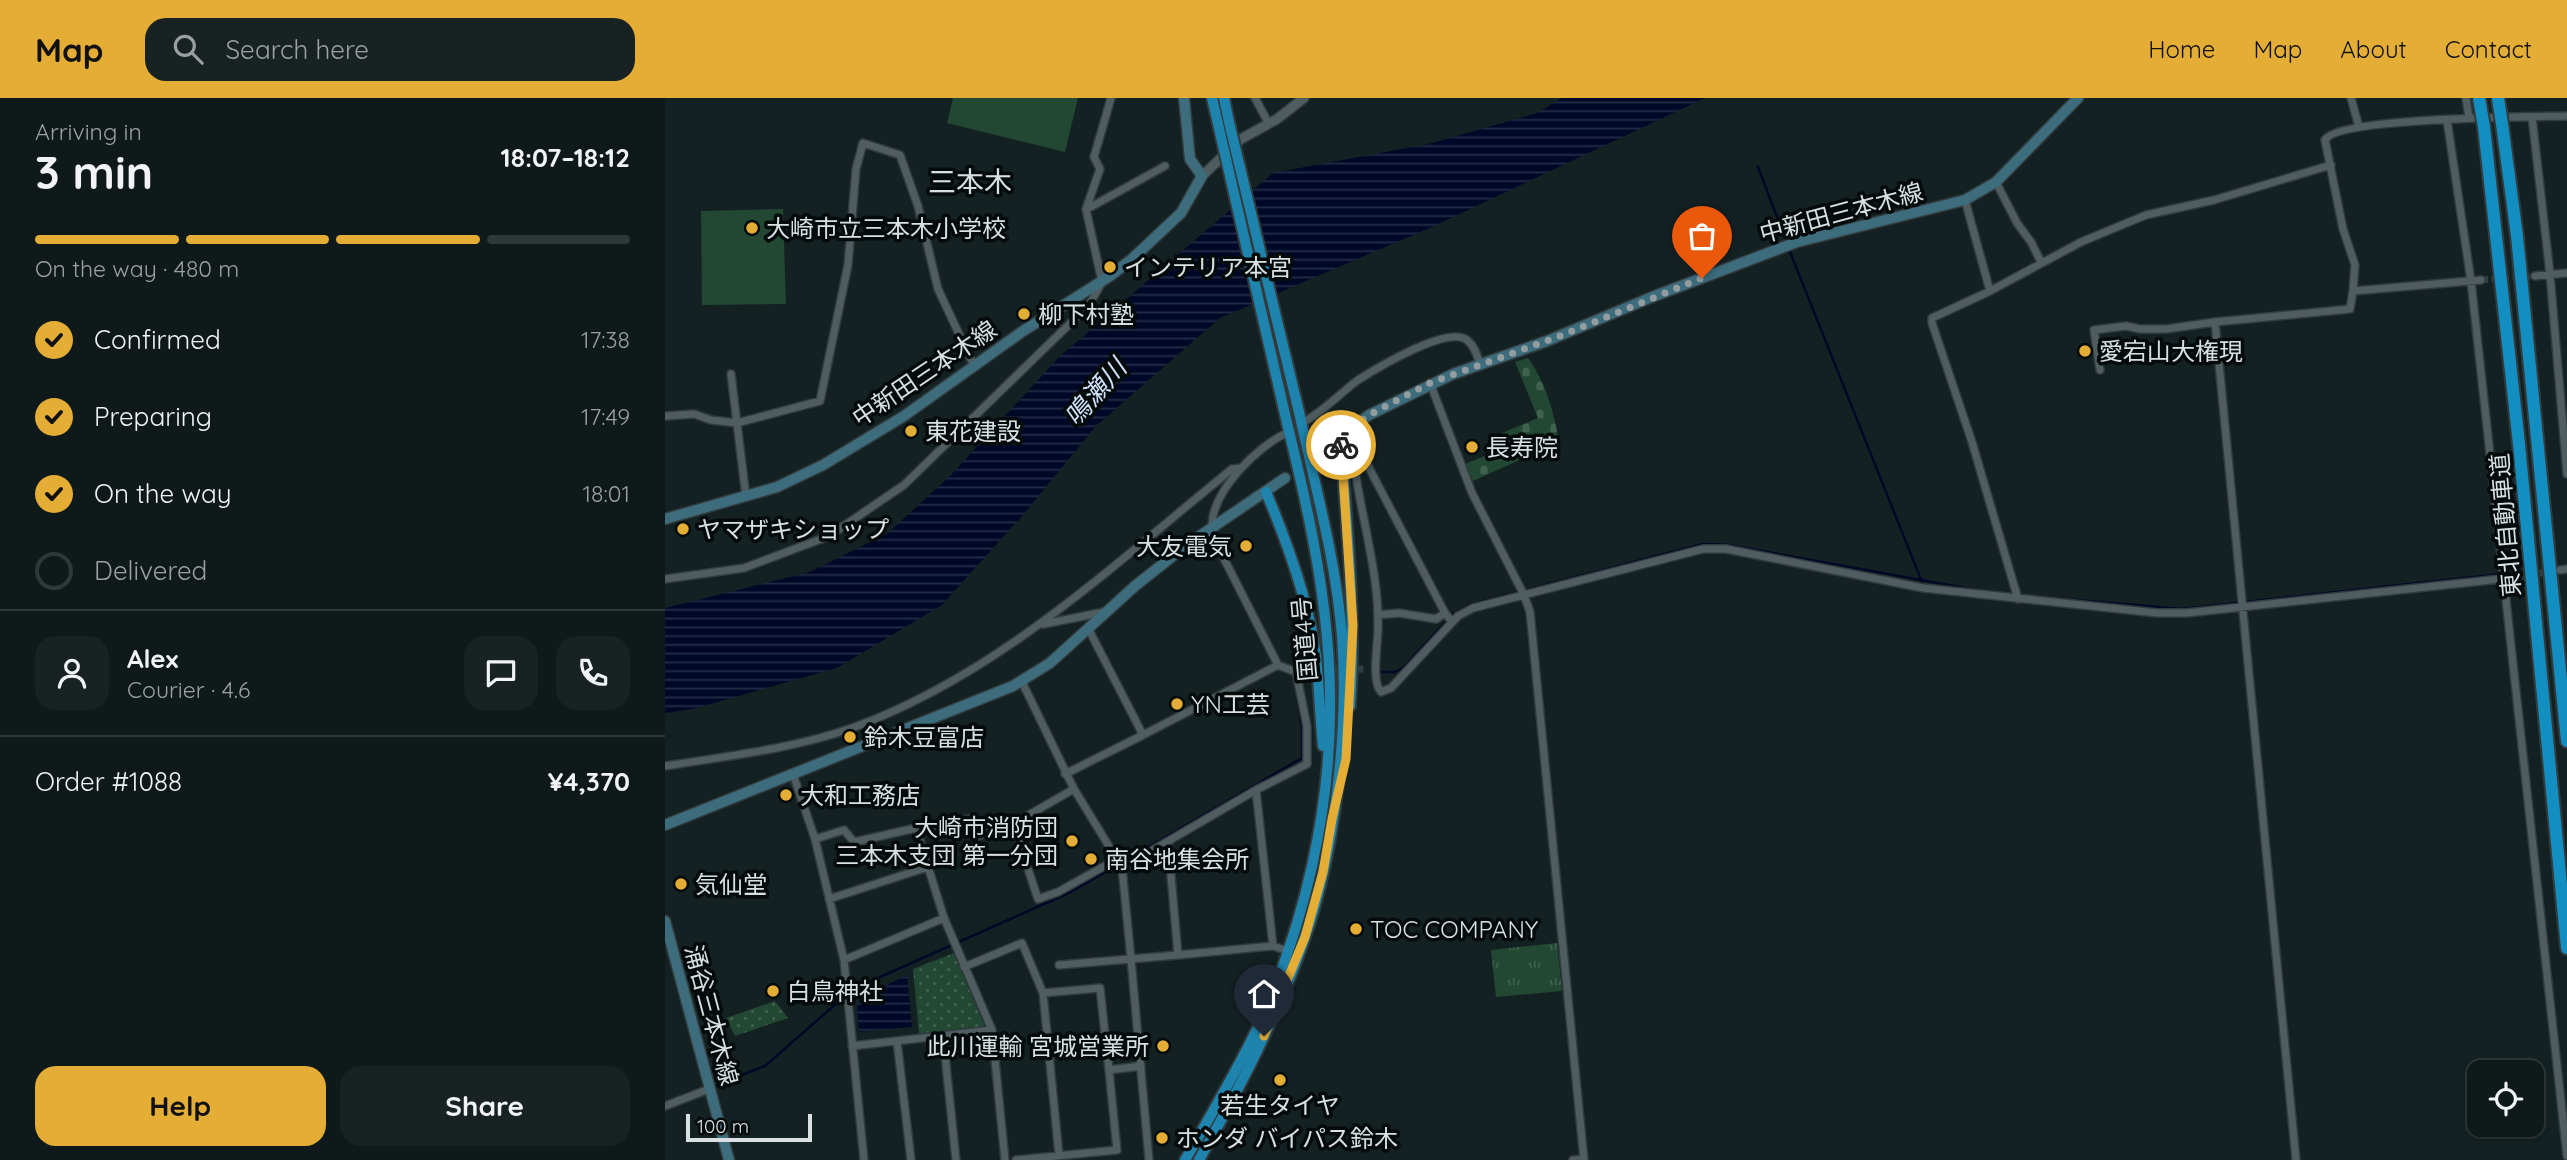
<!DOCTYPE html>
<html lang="en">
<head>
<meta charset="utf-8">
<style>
  :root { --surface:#0f191a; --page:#182223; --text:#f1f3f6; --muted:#9ba0a2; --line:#2f3839; --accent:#e4ad35 }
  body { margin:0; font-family:Quicksand,"Noto Sans JP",sans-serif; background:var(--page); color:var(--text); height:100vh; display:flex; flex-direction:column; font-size:26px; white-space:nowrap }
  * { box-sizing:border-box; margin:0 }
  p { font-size:23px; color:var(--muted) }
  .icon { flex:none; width:38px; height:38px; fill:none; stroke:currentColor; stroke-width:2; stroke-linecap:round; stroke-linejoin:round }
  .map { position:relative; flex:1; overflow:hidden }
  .drawer { display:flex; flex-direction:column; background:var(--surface); width:665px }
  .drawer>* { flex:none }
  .tools { position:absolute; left:1802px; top:962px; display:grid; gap:14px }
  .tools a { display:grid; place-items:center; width:77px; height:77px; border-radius:14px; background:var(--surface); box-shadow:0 2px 5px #0004,0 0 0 2px var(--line); font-size:35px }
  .scale { position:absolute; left:21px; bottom:18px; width:126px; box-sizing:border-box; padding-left:7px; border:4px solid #d8e0e2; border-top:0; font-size:19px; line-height:24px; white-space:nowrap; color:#d8e0e2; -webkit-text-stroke:5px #050a0b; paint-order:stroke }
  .pin { position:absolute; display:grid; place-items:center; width:60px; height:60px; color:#fff; margin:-72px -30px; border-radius:50% 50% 50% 0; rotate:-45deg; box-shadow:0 0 7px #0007 }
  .pin .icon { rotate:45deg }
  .courier { position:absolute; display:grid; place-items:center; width:70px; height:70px; margin:-35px; border:5px solid #e4ad35; border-radius:50%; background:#fff; color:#222; box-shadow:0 2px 9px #0007 }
  .summary em { font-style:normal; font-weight:800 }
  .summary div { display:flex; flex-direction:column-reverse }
  .summary { display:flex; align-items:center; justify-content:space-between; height:119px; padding:0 35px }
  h1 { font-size:46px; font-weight:800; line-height:52px }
  .bar { display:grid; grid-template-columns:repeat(4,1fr); gap:10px 7px; align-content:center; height:84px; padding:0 35px }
  .bar i { height:9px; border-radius:5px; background:var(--line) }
  .bar .on { background:var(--accent) }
  .bar p { grid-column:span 4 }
  .line { display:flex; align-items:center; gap:18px; padding:0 35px; border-top:2px solid var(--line) }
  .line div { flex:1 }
  .round { display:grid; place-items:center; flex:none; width:74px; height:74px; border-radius:21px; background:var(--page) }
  ol { padding:0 35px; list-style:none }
  li { display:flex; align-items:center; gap:21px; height:77px }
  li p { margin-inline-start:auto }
  li .icon { padding:7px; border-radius:50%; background:var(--accent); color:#111; stroke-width:4 }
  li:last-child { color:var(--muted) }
  li i { width:38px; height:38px; border:4px solid var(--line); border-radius:50% }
  .cta { display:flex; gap:14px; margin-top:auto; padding:14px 35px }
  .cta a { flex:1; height:80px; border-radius:21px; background:var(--accent); color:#111; font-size:28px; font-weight:800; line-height:80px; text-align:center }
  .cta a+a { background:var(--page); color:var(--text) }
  header { display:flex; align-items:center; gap:42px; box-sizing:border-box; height:98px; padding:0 35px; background:var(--accent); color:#111 }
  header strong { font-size:33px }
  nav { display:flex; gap:38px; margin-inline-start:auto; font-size:24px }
  .search { width:490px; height:63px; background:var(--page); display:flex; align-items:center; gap:18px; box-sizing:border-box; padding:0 24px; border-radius:21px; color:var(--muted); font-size:26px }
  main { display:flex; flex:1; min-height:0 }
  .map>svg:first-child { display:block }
  .grass { fill:url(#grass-tufts) }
  .cemetery { fill:url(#cemetery-stones) }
  .park { fill:url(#park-dots) }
  .pitch { fill:#224732 }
  .water { fill:url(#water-rules) }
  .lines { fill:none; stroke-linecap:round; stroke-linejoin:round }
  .stream { stroke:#000827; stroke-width:2.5 }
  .minor-tunnel { stroke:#313e40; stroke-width:7; stroke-dasharray:7 3.5; stroke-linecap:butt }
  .minor-casing { stroke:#313a3c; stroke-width:10 }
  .tertiary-casing { stroke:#313a3c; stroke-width:12 }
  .secondary-casing { stroke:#313a3c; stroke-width:13 }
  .trunk-casing { stroke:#313a3c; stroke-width:14 }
  .motorway-casing { stroke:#313a3c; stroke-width:16 }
  .minor { stroke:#4f5d60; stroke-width:7 }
  .tertiary { stroke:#4f5d60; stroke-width:9 }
  .secondary { stroke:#3d6c7d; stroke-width:10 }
  .trunk { stroke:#1f84ad; stroke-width:10 }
  .motorway { stroke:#138ec0; stroke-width:12 }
  .trunk-bridge-casing { stroke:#313a3c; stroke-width:14; stroke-linecap:butt }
  .motorway-bridge-casing { stroke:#313a3c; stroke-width:16; stroke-linecap:butt }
  .trunk-bridge { stroke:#1f84ad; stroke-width:10 }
  .motorway-bridge { stroke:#138ec0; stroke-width:12 }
  .done { stroke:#939d9f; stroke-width:7; stroke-dasharray:0 12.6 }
  .route { stroke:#e4ad35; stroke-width:9 }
  .poi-dot { fill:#e4ad35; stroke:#050a0b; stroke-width:2.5 }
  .labels { text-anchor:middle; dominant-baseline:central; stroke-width:7; stroke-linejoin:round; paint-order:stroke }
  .street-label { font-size:24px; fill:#d8e0e2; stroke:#050a0b }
  .poi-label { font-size:24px; fill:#d8e0e2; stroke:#050a0b; text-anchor:start }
  .water-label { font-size:26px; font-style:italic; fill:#d0e1fb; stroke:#050a0b }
  .quarter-label { font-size:28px; fill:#d8e0e2; stroke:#050a0b }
</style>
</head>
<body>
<header>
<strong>Map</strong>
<div class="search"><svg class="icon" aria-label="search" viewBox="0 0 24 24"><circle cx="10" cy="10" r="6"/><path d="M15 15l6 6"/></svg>Search here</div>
<nav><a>Home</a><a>Map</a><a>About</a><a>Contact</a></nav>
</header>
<main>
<section class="drawer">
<div class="summary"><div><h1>3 min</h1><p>Arriving in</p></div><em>18:07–18:12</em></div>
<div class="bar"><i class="on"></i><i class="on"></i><i class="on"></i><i></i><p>On the way · 480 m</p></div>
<ol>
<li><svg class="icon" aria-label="check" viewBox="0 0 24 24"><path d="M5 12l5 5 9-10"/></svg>Confirmed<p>17:38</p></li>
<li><svg class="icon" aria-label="check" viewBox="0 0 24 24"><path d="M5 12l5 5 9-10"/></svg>Preparing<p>17:49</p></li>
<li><svg class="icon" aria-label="check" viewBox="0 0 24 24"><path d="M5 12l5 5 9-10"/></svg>On the way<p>18:01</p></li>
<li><i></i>Delivered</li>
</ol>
<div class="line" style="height:126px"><a class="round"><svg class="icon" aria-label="person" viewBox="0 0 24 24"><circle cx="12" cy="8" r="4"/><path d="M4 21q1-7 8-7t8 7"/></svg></a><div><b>Alex</b><p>Courier · 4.6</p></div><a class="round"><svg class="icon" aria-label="chat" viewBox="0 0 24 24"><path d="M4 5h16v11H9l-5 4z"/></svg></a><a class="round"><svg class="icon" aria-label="phone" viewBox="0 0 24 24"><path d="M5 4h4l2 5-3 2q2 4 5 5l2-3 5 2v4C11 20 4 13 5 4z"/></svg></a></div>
<div class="line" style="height:91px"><div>Order #1088</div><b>¥4,370</b></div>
<div class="cta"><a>Help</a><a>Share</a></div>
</section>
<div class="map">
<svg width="1902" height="1062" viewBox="0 0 1902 1062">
  <defs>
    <pattern id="grass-tufts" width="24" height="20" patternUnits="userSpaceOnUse" patternTransform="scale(1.75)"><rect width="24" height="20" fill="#224732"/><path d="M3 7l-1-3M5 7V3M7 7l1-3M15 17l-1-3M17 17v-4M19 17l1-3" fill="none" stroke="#41614f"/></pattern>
    <pattern id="cemetery-stones" width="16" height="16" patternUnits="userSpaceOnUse" patternTransform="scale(1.75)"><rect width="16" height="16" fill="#224732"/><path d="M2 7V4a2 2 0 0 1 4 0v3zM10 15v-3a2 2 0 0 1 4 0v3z" fill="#41614f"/></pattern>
    <pattern id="park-dots" width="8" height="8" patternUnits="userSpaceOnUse" patternTransform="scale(1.75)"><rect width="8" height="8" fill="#224732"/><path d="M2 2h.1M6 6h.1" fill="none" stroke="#41614f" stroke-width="1.8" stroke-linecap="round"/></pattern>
    <pattern id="water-rules" width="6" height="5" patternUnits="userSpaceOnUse" patternTransform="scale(1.75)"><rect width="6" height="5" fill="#000827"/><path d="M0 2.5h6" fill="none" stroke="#242c46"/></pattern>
  </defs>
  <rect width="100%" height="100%" fill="#142123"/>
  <!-- grass -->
  <path class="grass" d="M892,845L897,893L831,899L826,852Z"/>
  <!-- cemetery -->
  <path class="cemetery" d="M863,260C881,285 889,314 894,344L808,383L800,366L829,354L823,341L873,320L850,264Z"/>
  <!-- park -->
  <path class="park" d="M289,855L320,929L254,936L248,871Z
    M110,903L123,920L70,938L61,920Z"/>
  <!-- pitch -->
  <path class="pitch" d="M288,0H413L400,54L282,25Z
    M118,111L121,206L37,207L36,113Z"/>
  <!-- water -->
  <path class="water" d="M897,0H1040L767,129L555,220L431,328L358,417L277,507L172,570L28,611L0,615V510L145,474L223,435L284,379L394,259L608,75L763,46L872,15Z
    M242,877L247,929L194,934L192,910L195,900Z"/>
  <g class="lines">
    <!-- stream -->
    <path class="stream" d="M1093,69L1120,140
      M1125,154L1257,484
      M1376,499L1517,511L1836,476
      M715,574H730L738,570L788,516L804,507L1038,446L1064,447L1311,492
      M636,580L645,576
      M49,988L100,968L188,891L406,794L637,660V629L630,583"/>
    <!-- minor-tunnel -->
    <path class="minor-tunnel" d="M1816,182L1870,178
      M1854,479L1887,473
      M660,572L702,571"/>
    <!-- minor casing -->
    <g class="minor-casing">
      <path id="minor" d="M590,0L603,24
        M1686,0L1694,29
        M1801,0L1804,20
        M1867,19L1885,176L1902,376
        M1782,22L1806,183L1902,1058
        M1331,84L1352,125L1366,144L1376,164
        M1300,102L1325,193
        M422,111L500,68
        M1870,178L1902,175
        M1688,193L1690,167L1678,131L1660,42C1672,19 1868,19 1902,18
        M1550,224L1631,1062
        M1435,272L1429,232L1461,228L1475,231H1501L1550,224L1685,211L1688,193L1816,182
        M66,276L81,399
        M765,285L807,395L859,497L865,514L919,1062
        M0,318L29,316L46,322L72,325L155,303L183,167L191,71L198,45L235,57L253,108L273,191L309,268
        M637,325C658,314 674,296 693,282C712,270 783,227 802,242C810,248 812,258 815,266
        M685,331C692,348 689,366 692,384C700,433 714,481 713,530C713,546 706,583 716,594L726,590L793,518L808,510L1038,451H1061L1258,490L1492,515H1522L1854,479
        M690,343L780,515L787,524
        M547,428C547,393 593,347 624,334
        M544,431L613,567
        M1895,472L1902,471
        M0,481L79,470L164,438L239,387L424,207L437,184L421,111L435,71L429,59L446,0
        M1353,501L1307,344L1267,225V220L1325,193L1416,144L1481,117L1549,102L1666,67
        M713,517L734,515L771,521L780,515
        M379,526L439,514
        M424,532L478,637L613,567L631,574L642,628V666L591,692L457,770L466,861L513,857L503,744
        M631,574L645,572
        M356,582L409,691L453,763
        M0,668C63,658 127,651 187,630C333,577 448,467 567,371L576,370
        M128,676L150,741L179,862L199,1062
        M400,676L478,637
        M591,692L608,848
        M348,726L409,691
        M150,741L179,732L189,744L251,730
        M164,801L263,769
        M513,857L608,848L623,853
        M179,862L279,820
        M394,867L466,861L484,1062
        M299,869L357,845L378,895L435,890L444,972L476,968
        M378,895L394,1057
        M278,938L291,1062
        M232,943L246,1062
        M187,948L327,932
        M0,1008L44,991
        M340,1062L327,932L279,820L251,730L304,721L310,739L348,726L373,801L393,794L452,761
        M351,1062L452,1052L444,972
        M908,1062L919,1061"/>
    </g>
    <!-- tertiary casing -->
    <g class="tertiary-casing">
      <path id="tertiary" d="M537,78L576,41L612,21L639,0"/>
    </g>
    <!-- secondary casing -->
    <g class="secondary-casing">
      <path id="secondary" d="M657,352L704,317L788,276L882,243L987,199L1132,144L1300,102L1331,84L1413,0
        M0,421L112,389L158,367L239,318L358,233L445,178L467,161L516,115L537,78L525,61L519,0
        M0,727L348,588L385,565L470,488L523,446L620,380
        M0,823L64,1062"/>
    </g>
    <!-- trunk casing -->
    <g class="trunk-casing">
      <path id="trunk" d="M547,0L553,26
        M559,0L564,24
        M675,338C682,429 691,517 685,608
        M601,394C622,444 644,504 651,558C654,588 655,618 658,648
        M520,1062C546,1017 572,973 594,927C640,825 667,709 665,597C664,505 644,414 622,325
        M534,1062C574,991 612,919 639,842C670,755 684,630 677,538C671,462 650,388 634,314"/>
    </g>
    <!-- motorway casing -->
    <g class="motorway-casing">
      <path id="motorway" d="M1837,26L1852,138L1902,643
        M1819,29L1854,346L1902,850"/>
    </g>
    <!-- minor -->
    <use href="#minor" class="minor"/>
    <!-- tertiary -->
    <use href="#tertiary" class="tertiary"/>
    <!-- secondary -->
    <use href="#secondary" class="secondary"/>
    <!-- trunk -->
    <use href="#trunk" class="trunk"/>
    <!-- motorway -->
    <use href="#motorway" class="motorway"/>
    <!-- trunk-bridge casing -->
    <g class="trunk-bridge-casing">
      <path id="trunk-bridge" d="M564,24L634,314
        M553,26L622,325"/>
    </g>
    <!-- motorway-bridge casing -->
    <g class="motorway-bridge-casing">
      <path id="motorway-bridge" d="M1814,0L1819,29
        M1833,0L1837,26"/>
    </g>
    <!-- trunk-bridge -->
    <use href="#trunk-bridge" class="trunk-bridge"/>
    <!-- motorway-bridge -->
    <use href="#motorway-bridge" class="motorway-bridge"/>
  </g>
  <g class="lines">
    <!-- done -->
    <path class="done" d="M676,347L675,338L704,317L765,285L895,238L1037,180"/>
    <!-- route -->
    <path class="route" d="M599,938L640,839L658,774L667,721L681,661L688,527L676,347"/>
  </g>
  <!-- markers -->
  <g class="poi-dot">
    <circle cx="87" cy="130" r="7"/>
    <circle cx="445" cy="169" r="7"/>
    <circle cx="359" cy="216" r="7"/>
    <circle cx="1420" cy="253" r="7"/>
    <circle cx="246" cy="333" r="7"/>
    <circle cx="807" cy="349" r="7"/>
    <circle cx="18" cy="431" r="7"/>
    <circle cx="581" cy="448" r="7"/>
    <circle cx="512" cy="606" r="7"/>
    <circle cx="185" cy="639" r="7"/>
    <circle cx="121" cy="697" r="7"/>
    <circle cx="407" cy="743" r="7"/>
    <circle cx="426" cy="761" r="7"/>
    <circle cx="16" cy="786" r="7"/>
    <circle cx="691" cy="831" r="7"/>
    <circle cx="108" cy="893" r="7"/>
    <circle cx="498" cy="948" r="7"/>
    <circle cx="615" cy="982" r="7"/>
    <circle cx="497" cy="1040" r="7"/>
  </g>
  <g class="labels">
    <!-- street labels -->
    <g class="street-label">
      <text transform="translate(1176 114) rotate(-15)">中新田三本木線</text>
      <text transform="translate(259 275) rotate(-34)">中新田三本木線</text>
      <text transform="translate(1840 427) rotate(-95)">東北自動車道</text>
      <text transform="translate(639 541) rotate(-95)">国道4号</text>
      <text transform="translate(47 917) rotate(75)">涌谷三本木線</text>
    </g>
    <!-- poi labels -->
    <g class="poi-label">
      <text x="101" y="130">大崎市立三本木小学校</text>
      <text x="459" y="169">インテリア本宮</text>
      <text x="373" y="216">柳下村塾</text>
      <text x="1434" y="253">愛宕山大権現</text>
      <text x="260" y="333">東花建設</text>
      <text x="821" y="349">長寿院</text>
      <text x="32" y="431">ヤマザキショップ</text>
      <text x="567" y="448" text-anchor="end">大友電気</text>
      <text x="526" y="606">YN工芸</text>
      <text x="199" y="639">鈴木豆富店</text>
      <text x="135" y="697">大和工務店</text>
      <text x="393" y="729" text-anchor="end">大崎市消防団<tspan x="393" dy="28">三本木支団 第一分団</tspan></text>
      <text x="440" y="761">南谷地集会所</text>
      <text x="30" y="786">気仙堂</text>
      <text x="705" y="831">TOC COMPANY</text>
      <text x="122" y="893">白鳥神社</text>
      <text x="484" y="948" text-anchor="end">此川運輸 宮城営業所</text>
      <text x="615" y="1007" text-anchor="middle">若生タイヤ</text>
      <text x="511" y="1040">ホンダ バイパス鈴木</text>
    </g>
    <!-- water labels -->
    <g class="water-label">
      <text transform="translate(430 294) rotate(-49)">鳴瀬川</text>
    </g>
    <!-- quarter labels -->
    <g class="quarter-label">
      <text x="305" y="83">三本木</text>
    </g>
  </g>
</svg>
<div class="tools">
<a><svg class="icon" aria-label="locate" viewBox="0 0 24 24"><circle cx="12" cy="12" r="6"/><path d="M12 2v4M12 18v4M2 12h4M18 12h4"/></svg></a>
</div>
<div class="scale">100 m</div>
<div class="pin" style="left:1037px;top:180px;background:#ea580c"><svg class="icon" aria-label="bag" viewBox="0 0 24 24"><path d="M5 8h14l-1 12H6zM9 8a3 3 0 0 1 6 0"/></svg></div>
<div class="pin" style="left:599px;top:938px;background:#1f2937"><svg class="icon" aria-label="home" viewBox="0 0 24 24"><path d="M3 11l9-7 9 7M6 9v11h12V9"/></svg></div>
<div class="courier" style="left:676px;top:347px"><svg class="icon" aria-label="bike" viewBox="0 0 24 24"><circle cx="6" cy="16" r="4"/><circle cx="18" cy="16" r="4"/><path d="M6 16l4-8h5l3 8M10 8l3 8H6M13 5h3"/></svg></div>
</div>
</main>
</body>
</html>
